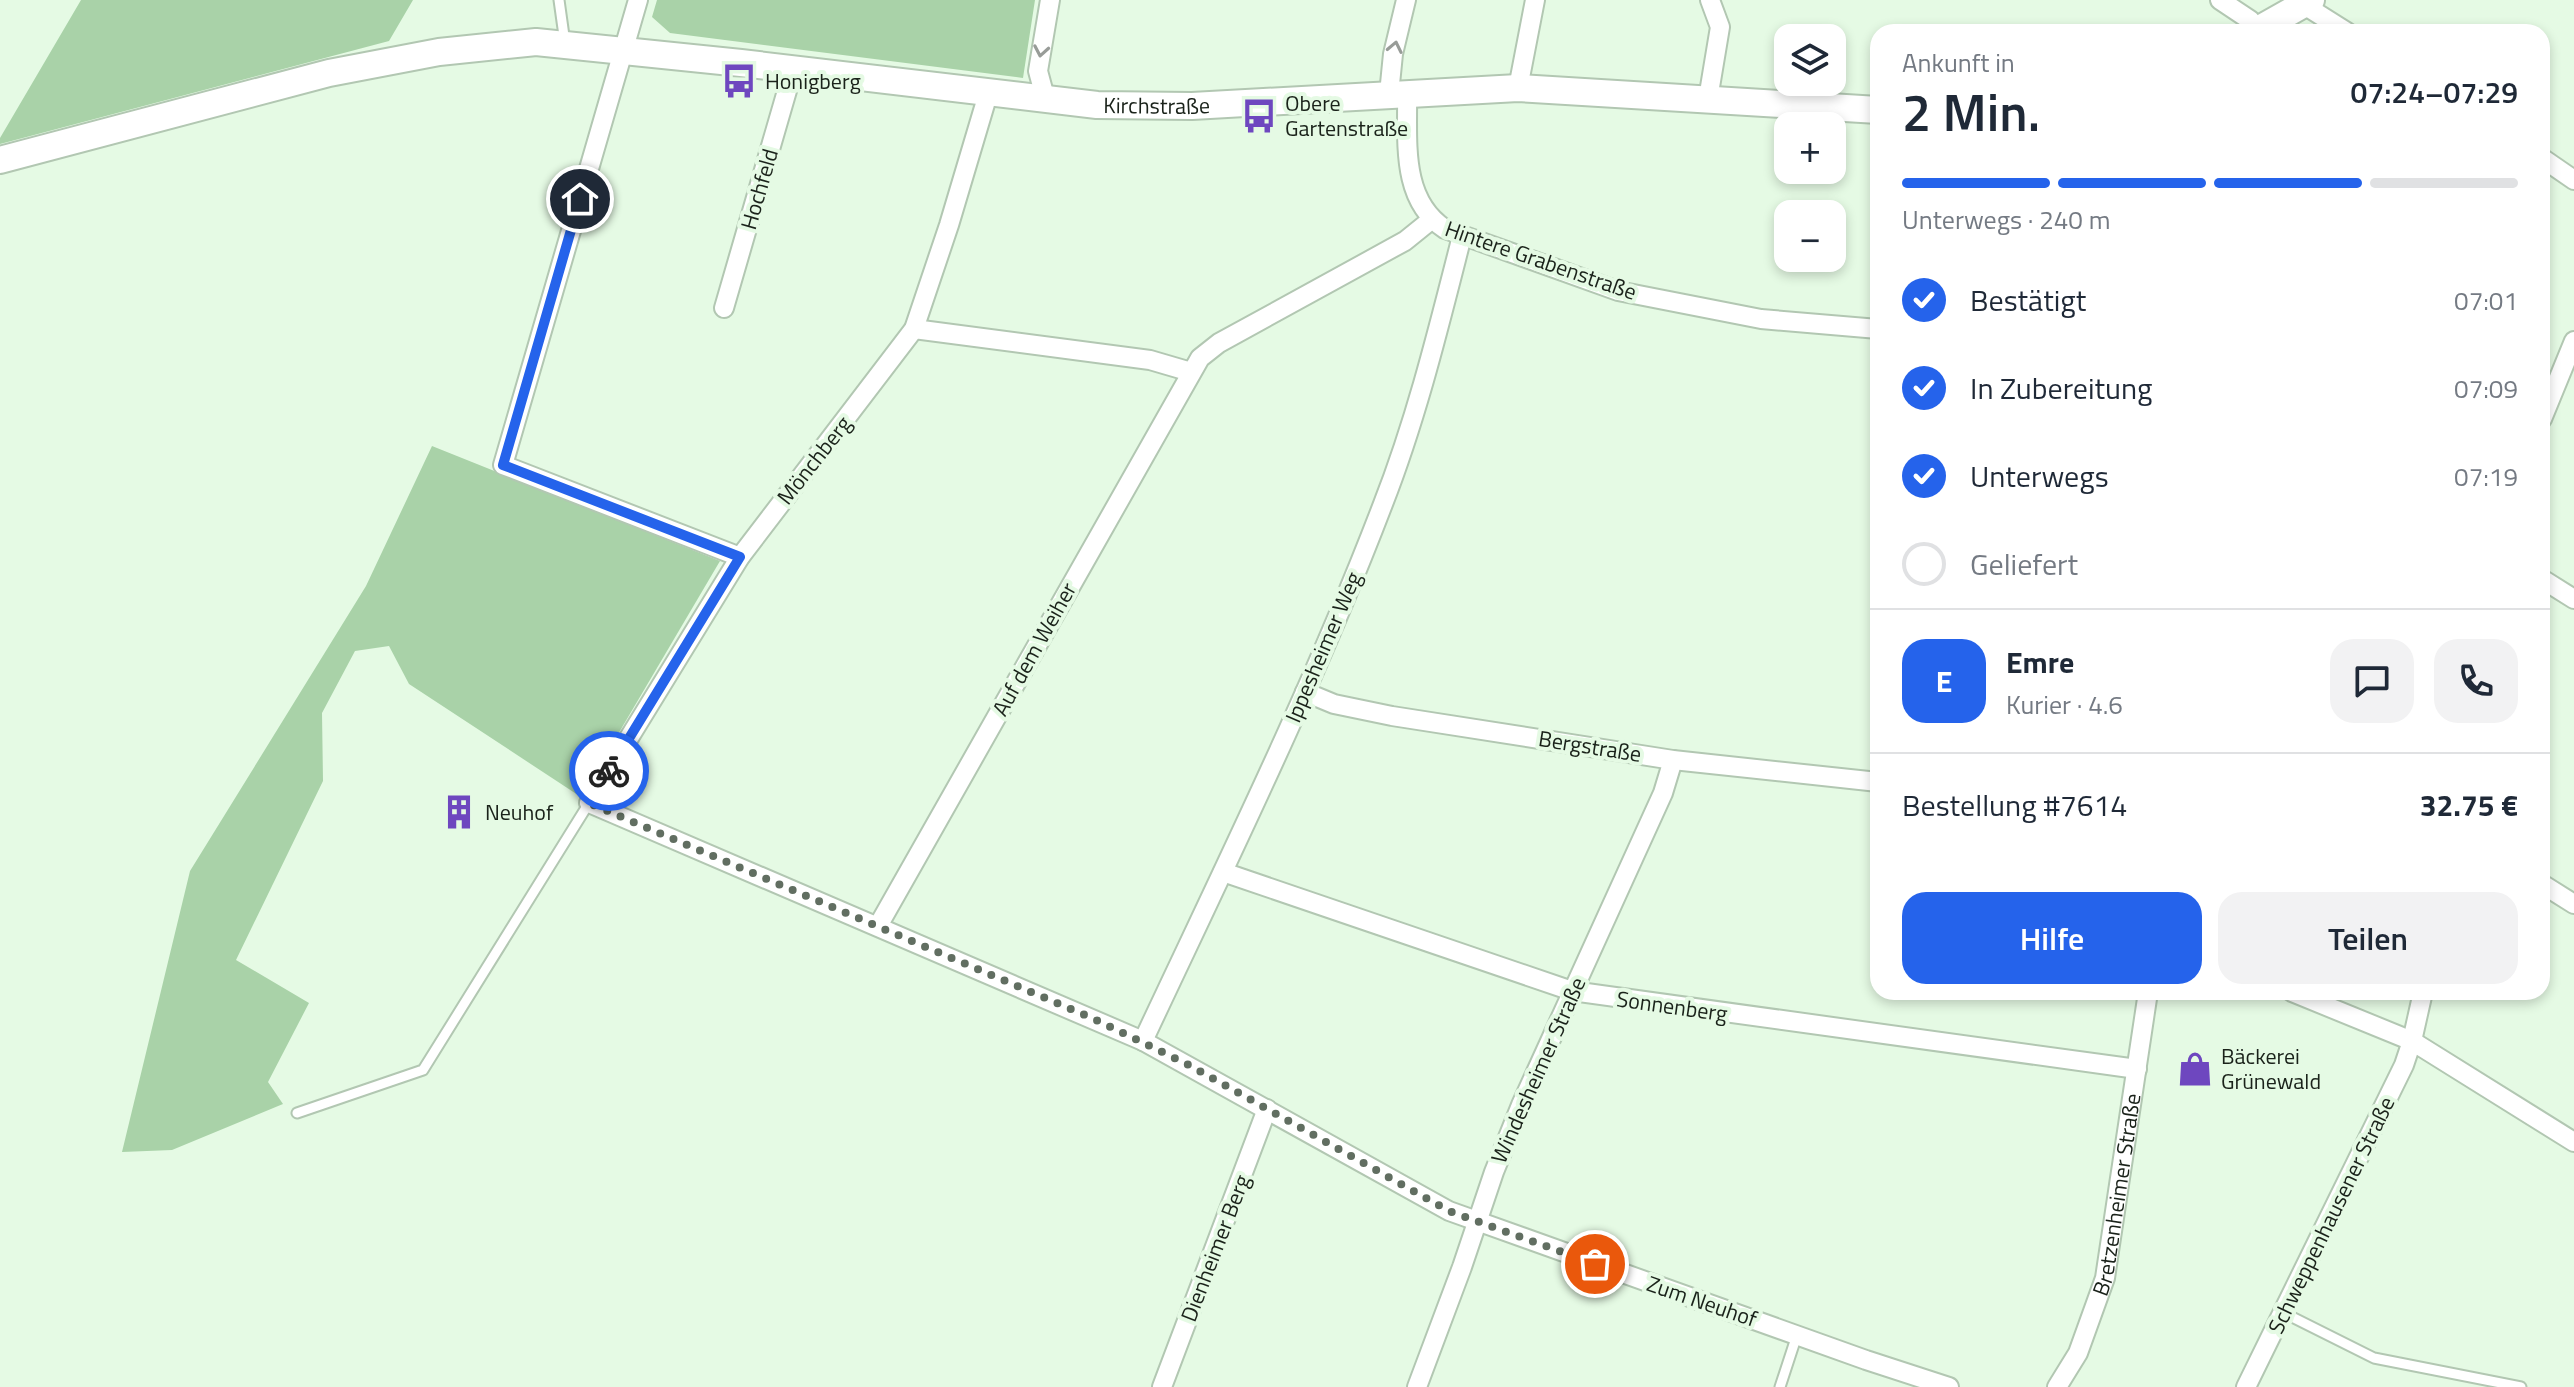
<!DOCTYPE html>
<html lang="de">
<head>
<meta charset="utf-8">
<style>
  :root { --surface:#fff; --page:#f2f2f3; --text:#1f2937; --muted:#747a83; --line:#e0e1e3; --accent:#2563eb }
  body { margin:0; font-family:"Titillium Web",sans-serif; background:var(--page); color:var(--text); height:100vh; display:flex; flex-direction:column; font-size:30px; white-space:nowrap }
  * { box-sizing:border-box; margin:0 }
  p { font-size:26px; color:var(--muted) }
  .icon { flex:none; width:44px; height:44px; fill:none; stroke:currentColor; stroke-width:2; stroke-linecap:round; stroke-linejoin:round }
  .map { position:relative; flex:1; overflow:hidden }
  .side { position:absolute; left:1870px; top:24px; width:680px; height:976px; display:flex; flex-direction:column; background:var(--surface); border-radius:24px; box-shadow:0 4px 12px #0003 }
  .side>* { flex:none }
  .fabs { position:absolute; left:1774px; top:24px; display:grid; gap:16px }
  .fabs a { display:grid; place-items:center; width:72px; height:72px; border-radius:16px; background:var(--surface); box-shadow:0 4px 12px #0003; font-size:40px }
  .pin { position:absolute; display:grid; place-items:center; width:68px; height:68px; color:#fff; margin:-34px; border:4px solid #fff; border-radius:50%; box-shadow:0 2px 8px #0007 }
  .courier { position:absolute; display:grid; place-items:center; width:80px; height:80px; margin:-40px; border:6px solid #2563eb; border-radius:50%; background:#fff; color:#222; box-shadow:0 2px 10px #0007 }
  .head em { font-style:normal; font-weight:600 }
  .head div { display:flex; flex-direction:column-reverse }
  .head { display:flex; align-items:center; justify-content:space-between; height:136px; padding:0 32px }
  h1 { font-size:52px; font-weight:600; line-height:60px }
  .bar { display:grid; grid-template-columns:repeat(4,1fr); gap:12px 8px; align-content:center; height:96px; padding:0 32px }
  .bar i { height:10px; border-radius:6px; background:var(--line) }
  .bar .active { background:var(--accent) }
  .bar p { grid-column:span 4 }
  .line { display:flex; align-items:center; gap:20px; padding:0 32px; border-top:2px solid var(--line) }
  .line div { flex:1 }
  .round { display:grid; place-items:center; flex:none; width:84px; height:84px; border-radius:24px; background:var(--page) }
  ol { padding:0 32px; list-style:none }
  li { display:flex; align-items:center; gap:24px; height:88px }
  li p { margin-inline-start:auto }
  li .icon { padding:8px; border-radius:50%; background:var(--accent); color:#fff; stroke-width:4 }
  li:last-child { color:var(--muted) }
  li i { width:44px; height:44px; border:4px solid var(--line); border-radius:50% }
  .cta { display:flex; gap:16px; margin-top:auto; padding:16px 32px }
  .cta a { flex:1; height:92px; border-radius:24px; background:var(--accent); color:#fff; font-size:32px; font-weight:600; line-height:92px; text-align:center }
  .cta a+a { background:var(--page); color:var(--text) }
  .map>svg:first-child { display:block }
  .green { fill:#a9d2a8 }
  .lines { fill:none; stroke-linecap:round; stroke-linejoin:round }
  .lane-casing { stroke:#b2c7b2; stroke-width:13 }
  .street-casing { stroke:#b2c7b2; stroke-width:22 }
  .secondary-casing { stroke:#b2c7b2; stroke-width:30 }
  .lane { stroke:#fff; stroke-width:9 }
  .street { stroke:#fff; stroke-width:18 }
  .secondary { stroke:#fff; stroke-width:26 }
  .oneway { stroke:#989c98 }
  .done { stroke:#616e61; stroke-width:8; stroke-dasharray:0 14.4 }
  .route { stroke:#2563eb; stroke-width:10 }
  .labels { text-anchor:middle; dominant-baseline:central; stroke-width:8; stroke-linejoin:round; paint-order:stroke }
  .poi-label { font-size:22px; fill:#1a221a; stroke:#e5fae4; text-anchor:start }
  .street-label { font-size:22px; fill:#1a221a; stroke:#e5fae4 }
</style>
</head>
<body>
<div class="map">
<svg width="2574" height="1387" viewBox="0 0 2574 1387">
  <rect width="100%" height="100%" fill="#e5fae4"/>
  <!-- green -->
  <path class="green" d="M81,0H413L389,41L0,144V138Z
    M657,0H1035L1023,78L670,33L652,17Z
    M432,446L720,561L581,797L409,684L389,646L355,651L322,713L323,781L236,960L309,1003L268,1082L283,1104L172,1150L122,1152L190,871L366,586Z"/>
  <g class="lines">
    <!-- lane casing -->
    <g class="lane-casing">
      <path id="lane" d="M559,0L565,43
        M297,1113L423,1070L589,803
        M2284,1313L2374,1358L2521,1387
        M1780,1387L1797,1335"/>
    </g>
    <!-- street casing -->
    <g class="street-casing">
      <g id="street">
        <path d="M638,0L503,465L740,557"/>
        <path d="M2220,0L2250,20L2257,30"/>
        <path d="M2304,5L2347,32"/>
        <path d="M1518,88L1535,0"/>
        <path d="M1407,93C1408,141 1400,199 1445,229L1618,291L1761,319L1878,329"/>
        <path d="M988,94L949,225L914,329L740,557L589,803L1143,1041L1449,1211L1866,1360L1949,1387"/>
        <path d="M1389,94L1393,54L1406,0"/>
        <path d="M1708,99L1720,27L1710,0"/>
        <path d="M1046,101L1038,71L1050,0"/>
        <path d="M2542,158L2574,180"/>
        <path d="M724,308L793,70"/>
        <path d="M914,329L1150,360L1191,372"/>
        <path d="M2542,419L2574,341"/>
        <path d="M2542,579L2574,599"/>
        <path d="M1305,692L1334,704L1392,716L1673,760L1878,782"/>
        <path d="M1223,872L1572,991L2137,1069"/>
        <path d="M2542,884L2574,904"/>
        <path d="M878,926L1200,358L1219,343L1405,241L1431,220"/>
        <path d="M2292,992L2412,1041L2574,1142"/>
        <path d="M1143,1041C1226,864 1313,687 1383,504C1417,417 1439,326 1462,236"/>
        <path d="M1162,1387L1267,1109"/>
        <path d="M1417,1387L1462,1267L1494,1172L1521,1105L1663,793L1673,760"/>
        <path id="s1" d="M2057,1387L2078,1353L2105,1278L2148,992"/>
        <path d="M2246,1387L2404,1065L2412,1041L2423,992"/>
      </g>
    </g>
    <!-- secondary casing -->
    <g class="secondary-casing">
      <g id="secondary">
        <path d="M2254,32L2311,0"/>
        <path id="s2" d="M0,160L329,73L439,52L536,42L741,63L1097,105L1192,106L1518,88L1878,110"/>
      </g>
    </g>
    <!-- lane -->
    <use href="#lane" class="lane"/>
    <!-- street -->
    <use href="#street" class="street"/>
    <!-- secondary -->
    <use href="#secondary" class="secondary"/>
  </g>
  <!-- one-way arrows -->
  <defs><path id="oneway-chevron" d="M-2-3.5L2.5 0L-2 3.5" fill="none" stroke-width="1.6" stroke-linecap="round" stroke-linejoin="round" transform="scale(2)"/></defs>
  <g class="oneway">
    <use href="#oneway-chevron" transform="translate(1395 47) rotate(-78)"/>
    <use href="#oneway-chevron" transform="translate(1041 51) rotate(100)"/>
  </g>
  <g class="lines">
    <!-- done -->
    <path class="done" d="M609,771L589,803L1092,1018L1189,1065L1449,1211L1595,1264"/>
    <!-- route -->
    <path class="route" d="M580,199L503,465L740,557L609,771"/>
  </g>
  <!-- icons -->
  <defs>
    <g id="bus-bare" transform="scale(2.76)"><path d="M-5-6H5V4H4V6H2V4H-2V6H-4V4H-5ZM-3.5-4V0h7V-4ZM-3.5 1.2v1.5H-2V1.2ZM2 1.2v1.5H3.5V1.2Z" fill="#6e47bf" stroke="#e5fae4" stroke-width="2.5" paint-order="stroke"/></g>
    <g id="building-bare" transform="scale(2.76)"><path d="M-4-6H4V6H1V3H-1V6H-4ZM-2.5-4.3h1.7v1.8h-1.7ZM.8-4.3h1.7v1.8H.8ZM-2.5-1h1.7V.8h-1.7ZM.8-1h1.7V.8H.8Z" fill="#6e47bf" stroke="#e5fae4" stroke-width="2.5" paint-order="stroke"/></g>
    <g id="shop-bare" transform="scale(2.76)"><path d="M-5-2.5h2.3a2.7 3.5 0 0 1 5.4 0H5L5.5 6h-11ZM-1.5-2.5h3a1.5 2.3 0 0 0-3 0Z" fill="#6e47bf" stroke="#e5fae4" stroke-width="2.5" paint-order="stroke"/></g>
  </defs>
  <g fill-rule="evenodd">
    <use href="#bus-bare" x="739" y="81"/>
    <use href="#bus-bare" x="1259" y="116"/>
    <use href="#building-bare" x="459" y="812"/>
    <use href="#shop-bare" x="2195" y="1069"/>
  </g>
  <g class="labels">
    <!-- poi labels -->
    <g class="poi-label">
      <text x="765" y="81">Honigberg</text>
      <text x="1285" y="103">Obere<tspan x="1285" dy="25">Gartenstraße</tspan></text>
      <text x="485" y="812">Neuhof</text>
      <text x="2221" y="1056">Bäckerei<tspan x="2221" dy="25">Grünewald</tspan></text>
    </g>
    <!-- street labels -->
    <g class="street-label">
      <text stroke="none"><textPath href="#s2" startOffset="1174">Kirchstraße</textPath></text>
      <text transform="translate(759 189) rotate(-74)">Hochfeld</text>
      <text transform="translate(1541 260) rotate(19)">Hintere Grabenstraße</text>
      <text transform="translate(814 460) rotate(-52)">Mönchberg</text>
      <text transform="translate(1323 647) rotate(-67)">Ippesheimer Weg</text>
      <text transform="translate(1034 649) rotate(-61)">Auf dem Weiher</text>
      <text transform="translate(1590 746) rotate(9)">Bergstraße</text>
      <text transform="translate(1672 1006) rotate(8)">Sonnenberg</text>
      <text transform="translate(1538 1070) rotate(-66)">Windesheimer Straße</text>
      <text stroke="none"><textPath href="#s1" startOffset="204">Bretzenheimer Straße</textPath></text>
      <text transform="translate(2331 1215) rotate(-64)">Schweppenhausener Straße</text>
      <text transform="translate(1215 1248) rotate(-69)">Dienheimer Berg</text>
      <text transform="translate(1702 1301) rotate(19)">Zum Neuhof</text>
    </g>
  </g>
</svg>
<div class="fabs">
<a><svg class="icon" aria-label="layers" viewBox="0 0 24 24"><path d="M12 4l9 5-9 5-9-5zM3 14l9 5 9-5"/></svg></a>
<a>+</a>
<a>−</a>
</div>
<div class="pin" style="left:1595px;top:1264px;background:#ea580c"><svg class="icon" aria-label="bag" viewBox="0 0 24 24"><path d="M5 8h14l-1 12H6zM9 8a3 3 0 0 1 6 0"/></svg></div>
<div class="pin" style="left:580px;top:199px;background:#1f2937"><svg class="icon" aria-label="home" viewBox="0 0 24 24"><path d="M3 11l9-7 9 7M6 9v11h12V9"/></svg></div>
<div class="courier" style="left:609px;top:771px"><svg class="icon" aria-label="bike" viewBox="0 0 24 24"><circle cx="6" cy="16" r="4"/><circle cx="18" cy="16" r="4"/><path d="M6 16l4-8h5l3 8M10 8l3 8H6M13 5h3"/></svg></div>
<section class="side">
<div class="head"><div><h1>2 Min.</h1><p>Ankunft in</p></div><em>07:24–07:29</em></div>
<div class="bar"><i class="active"></i><i class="active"></i><i class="active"></i><i></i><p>Unterwegs · 240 m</p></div>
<ol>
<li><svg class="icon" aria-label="check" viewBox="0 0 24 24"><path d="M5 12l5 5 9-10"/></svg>Bestätigt<p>07:01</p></li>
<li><svg class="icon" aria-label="check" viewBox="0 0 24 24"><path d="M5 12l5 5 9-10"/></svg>In Zubereitung<p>07:09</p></li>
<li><svg class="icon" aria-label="check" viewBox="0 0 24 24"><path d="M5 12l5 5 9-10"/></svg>Unterwegs<p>07:19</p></li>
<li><i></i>Geliefert</li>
</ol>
<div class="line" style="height:144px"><b class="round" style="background:var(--accent);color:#fff">E</b><div><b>Emre</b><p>Kurier · 4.6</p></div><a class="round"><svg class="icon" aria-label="chat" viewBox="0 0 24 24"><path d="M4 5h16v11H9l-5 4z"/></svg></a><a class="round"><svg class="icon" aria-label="phone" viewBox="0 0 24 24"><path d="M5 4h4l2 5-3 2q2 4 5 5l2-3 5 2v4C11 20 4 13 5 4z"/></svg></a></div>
<div class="line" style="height:104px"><div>Bestellung #7614</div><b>32.75 €</b></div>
<div class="cta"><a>Hilfe</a><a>Teilen</a></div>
</section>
</div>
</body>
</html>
